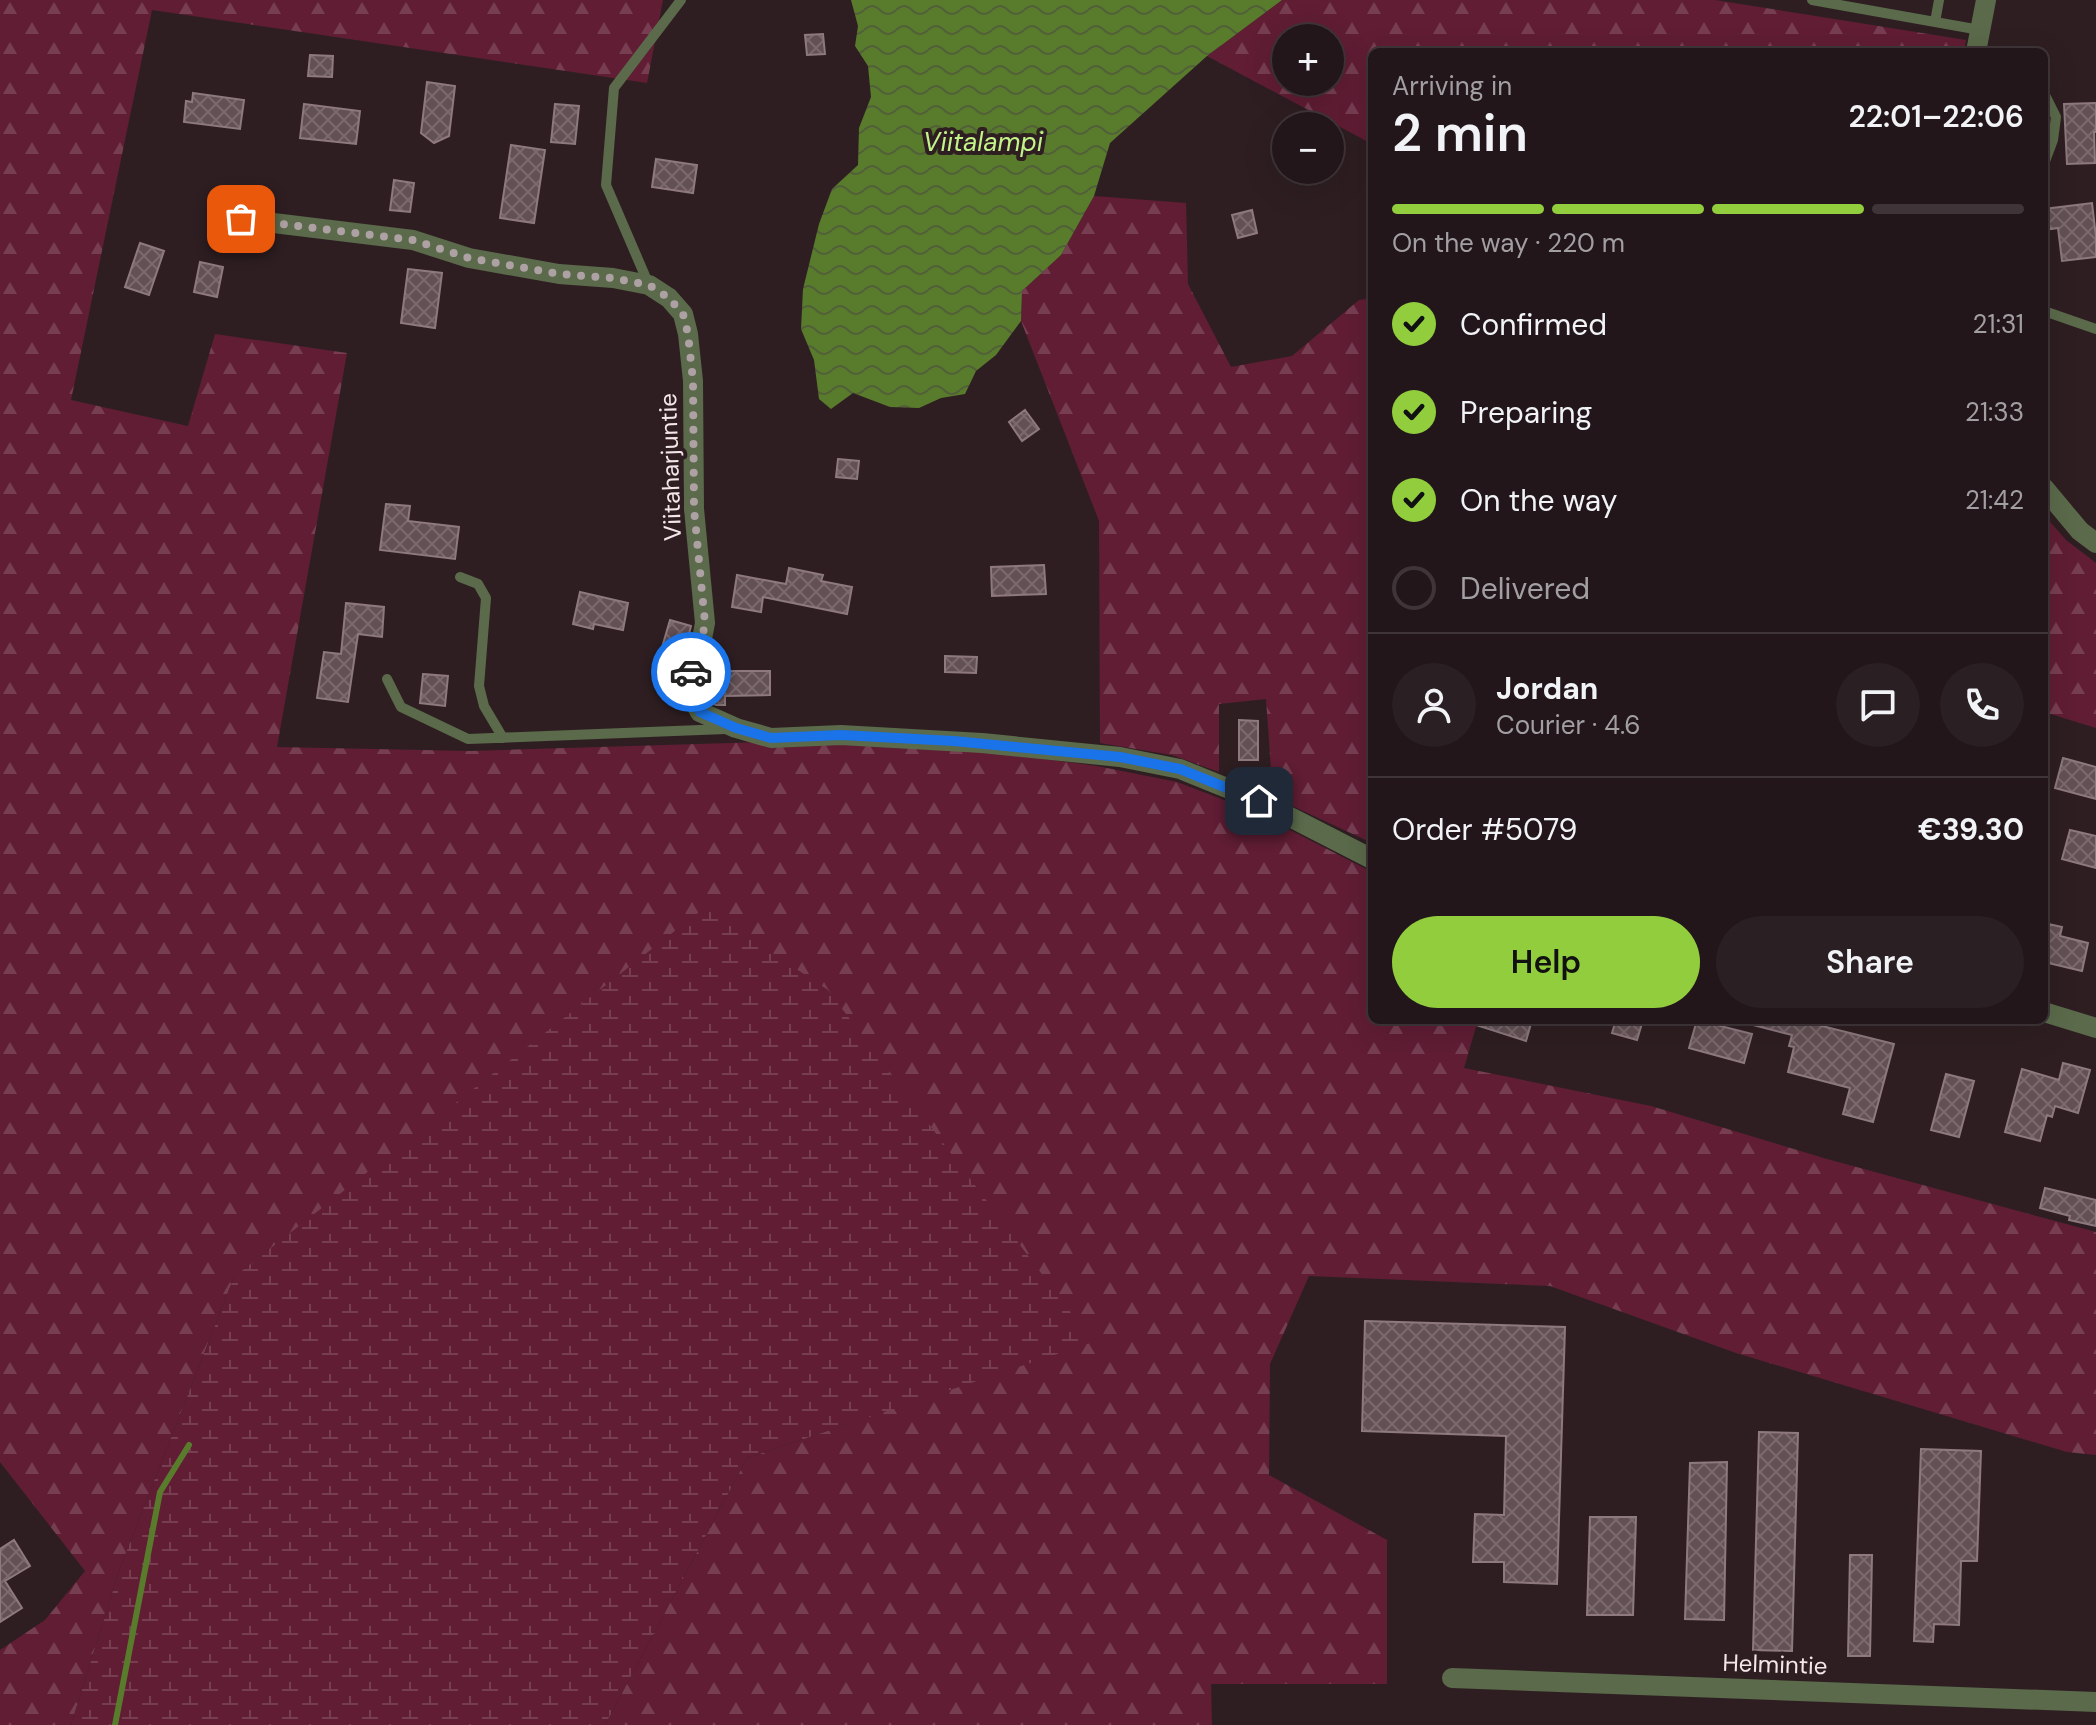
<!DOCTYPE html>
<html lang="en">
<head>
<meta charset="utf-8">
<style>
  :root { --surface:#22161a; --page:#2a1f23; --text:#f1f3f6; --muted:#a29fa2; --line:#3f3539; --accent:#92cd3e }
  body { margin:0; font-family:"DM Sans",sans-serif; background:var(--page); color:var(--text); height:100vh; display:flex; flex-direction:column; font-size:30px; white-space:nowrap }
  * { box-sizing:border-box; margin:0 }
  p { font-size:26px; color:var(--muted) }
  .icon { flex:none; width:44px; height:44px; fill:none; stroke:currentColor; stroke-width:2; stroke-linecap:round; stroke-linejoin:round }
  .map { position:relative; flex:1; overflow:hidden }
  .side { position:absolute; left:1368px; top:48px; width:680px; height:976px; display:flex; flex-direction:column; background:var(--surface); border-radius:12px; box-shadow:0 8px 32px #0002,0 0 0 2px var(--line) }
  .side>* { flex:none }
  .tools { position:absolute; left:1272px; top:24px; display:grid; gap:16px }
  .tools a { display:grid; place-items:center; width:72px; height:72px; border-radius:50%; background:var(--surface); box-shadow:0 8px 32px #0002,0 0 0 2px var(--line); font-size:40px }
  .pin { position:absolute; display:grid; place-items:center; width:68px; height:68px; color:#fff; margin:-34px; border-radius:16px; box-shadow:0 4px 12px #0006 }
  .courier { position:absolute; display:grid; place-items:center; width:80px; height:80px; margin:-40px; border:6px solid #1a73e8; border-radius:50%; background:#fff; color:#222; box-shadow:0 2px 10px #0007 }
  .overview em { font-style:normal; font-weight:600 }
  .overview div { display:flex; flex-direction:column-reverse }
  .overview { display:flex; align-items:center; justify-content:space-between; height:136px; padding:0 24px }
  h1 { font-size:52px; font-weight:600; line-height:60px }
  .bar { display:grid; grid-template-columns:repeat(4,1fr); gap:12px 8px; align-content:center; height:96px; padding:0 24px }
  .bar i { height:10px; border-radius:6px; background:var(--line) }
  .bar .on { background:var(--accent) }
  .bar p { grid-column:span 4 }
  .line { display:flex; align-items:center; gap:20px; padding:0 24px; border-top:2px solid var(--line) }
  .line div { flex:1 }
  .round { display:grid; place-items:center; flex:none; width:84px; height:84px; border-radius:42px; background:var(--page) }
  ol { padding:0 24px; list-style:none }
  li { display:flex; align-items:center; gap:24px; height:88px }
  li p { margin-inline-start:auto }
  li .icon { padding:8px; border-radius:50%; background:var(--accent); color:#111; stroke-width:4 }
  li:last-child { color:var(--muted) }
  li i { width:44px; height:44px; border:4px solid var(--line); border-radius:50% }
  .action { display:flex; gap:16px; margin-top:auto; padding:16px 24px }
  .action a { flex:1; height:92px; border-radius:48px; background:var(--accent); color:#111; font-size:32px; font-weight:600; line-height:92px; text-align:center }
  .action a+a { background:var(--page); color:var(--text) }
  .map>svg:first-child { display:block }
  .forest { fill:url(#forest-firs); fill-rule:evenodd }
  .wetland { fill:url(#wetland-marsh) }
  .water { fill:url(#water-waves) }
  .lines { fill:none; stroke-linecap:round; stroke-linejoin:round }
  .stream { stroke:#597b2c; stroke-width:6 }
  .building { fill:url(#building-cross-hatch); stroke:#8d797e; stroke-width:2 }
  .lane { stroke:#5a6a4a; stroke-width:10 }
  .street { stroke:#5a6a4a; stroke-width:20 }
  .done { stroke:#aea1a4; stroke-width:8; stroke-dasharray:0 14.4 }
  .route { stroke:#1a73e8; stroke-width:10 }
  .labels { text-anchor:middle; dominant-baseline:central; stroke-width:8; stroke-linejoin:round; paint-order:stroke }
  .street-label { font-size:24px; fill:#f3e7ea; stroke:#2e1e22 }
  .water-label { font-size:26px; font-style:italic; fill:#c2f48a; stroke:#2e1e22 }
</style>
</head>
<body>
<div class="map">
<svg width="2096" height="1725" viewBox="0 0 2096 1725">
  <defs>
    <pattern id="forest-firs" width="22" height="20" patternUnits="userSpaceOnUse" patternTransform="scale(2)"><rect width="22" height="20" fill="#601d34"/><path d="M5 1l3.5 6h-7zM16 11l3.5 6h-7z" fill="#773e52"/></pattern>
    <pattern id="wetland-marsh" width="20" height="14" patternUnits="userSpaceOnUse" patternTransform="scale(2)"><rect width="20" height="14" fill="#601d34"/><path d="M1 5h8M5 5V1M11 12h8M15 12V8" fill="none" stroke="#773e52"/></pattern>
    <pattern id="water-waves" width="16" height="10" patternUnits="userSpaceOnUse" patternTransform="scale(2)"><rect width="16" height="10" fill="#597b2c"/><path d="M0 5q4-4 8 0t8 0" fill="none" stroke="#516039"/></pattern>
    <pattern id="building-cross-hatch" width="8" height="8" patternUnits="userSpaceOnUse" patternTransform="scale(2)"><rect width="8" height="8" fill="#635054"/><path d="M0 0l8 8M0 8l8-8" fill="none" stroke="#7a696d"/></pattern>
  </defs>
  <rect width="100%" height="100%" fill="#2e1e22"/>
  <!-- forest -->
  <path class="forest" d="M0,0H663L647,83L152,10L71,400L188,426L215,334L347,353L277,747L470,751L796,741L975,750L1097,766L1177,782L1253,811L1372,872V1020H1478L1464,1068L1651,1106L1827,1159L2096,1232V1455L2067,1452L1736,1353L1550,1286L1309,1276L1270,1364L1269,1475L1387,1540V1684H1211L1212,1725H605L747,1458L1092,1341L234,1277L120,1568L71,1725H0V1650L45,1620L85,1571L0,1462Z
    M1282,0H1715L1966,40L1964,52H1372V144L1207,56ZM1286,38H1330V82H1286Z
    M1094,196L1186,203L1188,284L1231,367L1292,356L1359,300L1372,298V843L1273,797L1266,699L1219,704V772L1172,755L1100,743L1099,521L1021,321L1022,291L1061,255Z
    M2044,515L2066,540L2096,563V728L2044,712Z"/>
  <!-- wetland -->
  <path class="wetland" d="M704,908L828,990L1093,1342L747,1458L605,1725H71L120,1568L234,1277Z"/>
  <!-- water -->
  <path class="water" d="M851,0H1282L1207,56L1110,143L1094,196L1061,255L1022,291L1021,321L996,355L976,371L965,394L941,398L919,408L890,407L853,393L831,409L819,399L814,360L801,329L803,289L819,224L832,189L858,165L859,128L871,97L868,66L855,46L858,26Z"/>
  <g class="lines">
    <!-- stream -->
    <path class="stream" d="M115,1725L160,1492L189,1445"/>
  </g>
  <!-- building -->
  <path class="building" d="M823,34L825,54L807,55L805,35Z
    M310,55L333,56L332,77L308,76Z
    M427,82L455,86L449,136L434,143L421,133Z
    M193,93L244,100L240,129L184,122L186,101L192,102Z
    M2096,103V132H2094L2095,163L2067,164L2064,104Z
    M304,104L360,111L356,144L300,138Z
    M555,104L579,106L575,144L551,142Z
    M511,145L545,150L534,223L500,218Z
    M656,159L697,165L693,193L652,187Z
    M394,180L414,183L410,212L390,210Z
    M2092,203L2096,237V257L2062,261L2058,228L2044,230V209Z
    M1252,210L1257,233L1238,238L1232,215Z
    M140,243L164,251L149,295L125,287Z
    M200,262L223,267L217,297L194,292Z
    M408,269L442,273L435,328L401,323Z
    M1025,410L1039,429L1022,441L1009,422Z
    M838,459L859,461L857,479L836,477Z
    M386,504L410,506L408,521L459,527L455,559L380,550Z
    M1044,565L1046,594L992,596L991,567Z
    M789,568L823,575L821,581L852,587L847,614L763,597L761,612L732,607L737,575L786,584Z
    M580,592L628,603L623,630L594,624L593,629L573,624Z
    M346,603L384,607L382,637L358,634L348,702L317,698L324,652L341,654Z
    M670,620L691,626L685,650L663,644Z
    M945,656L977,657L976,673L945,672Z
    M705,671H770V695L725,696V705H716L709,702L704,692L703,677Z
    M423,674L448,676L445,706L420,703Z
    M1239,720L1258,721V760H1239Z
    M2063,758L2096,767V799L2055,788Z
    M2070,830L2096,836V868L2062,859Z
    M2044,923L2062,927L2060,936L2088,943L2082,971L2044,962Z
    M1470,1020H1532L1526,1041L1470,1023Z
    M1616,1020H1643L1637,1040L1612,1033Z
    M1697,1020L1752,1034L1744,1063L1689,1048Z
    M1753,1020H1820L1818,1025L1894,1044L1873,1122L1843,1114L1850,1088L1788,1072L1794,1047L1789,1046L1792,1035L1753,1025Z
    M2063,1063L2090,1070L2078,1113L2055,1106L2052,1117L2047,1115L2040,1141L2005,1132L2022,1069L2059,1080Z
    M1946,1074L1974,1081L1959,1137L1931,1130Z
    M2045,1188L2096,1200V1226L2069,1220L2070,1216L2040,1208Z
    M1365,1321L1565,1327L1557,1584L1504,1582V1562H1473L1475,1514L1504,1515L1506,1436L1362,1431Z
    M1759,1432L1798,1433L1792,1651L1753,1650Z
    M1921,1449L1981,1451L1977,1561H1961L1959,1625L1934,1624L1933,1642L1914,1641Z
    M1727,1462L1724,1620L1685,1619L1690,1463Z
    M1590,1517H1636L1633,1615H1587Z
    M14,1540L30,1566L5,1581L22,1608L0,1622V1549Z
    M1850,1555H1872L1870,1656H1848Z"/>
  <g class="lines">
    <!-- lane -->
    <path class="lane" d="M1812,0L1980,30
      M1935,22L1939,0
      M2044,96L2046,97L2056,117L2053,140L2044,164
      M649,285L606,185L614,88L681,0
      M2044,311L2096,329
      M460,577L478,584L486,598L479,686L484,706L503,738
      M387,679L401,707L468,739L726,729"/>
    <!-- street -->
    <path class="street" d="M1976,52L1986,0
      M241,219L413,240L469,258L559,274L613,278L649,285L669,298L683,314L688,334L693,381L694,509L705,623L701,644L690,675L691,696L700,712L736,728L771,738L841,735L982,743L1120,757L1180,769L1259,801L1372,859
      M2044,488L2080,531L2096,543
      M2044,1012L2096,1028
      M1452,1678L2096,1702"/>
  </g>
  <g class="lines">
    <!-- done -->
    <path class="done" d="M241,219L413,240L469,258L559,274L613,278L649,285L669,298L683,314L688,334L693,381L694,509L705,623L701,644L691,672"/>
    <!-- route -->
    <path class="route" d="M691,672V696L700,712L736,728L771,738L841,735L954,741L1120,757L1180,769L1259,801"/>
  </g>
  <g class="labels">
    <!-- street labels -->
    <g class="street-label">
      <text transform="translate(670 467) rotate(-92)">Viitaharjuntie</text>
      <text transform="translate(1775 1664) rotate(2)">Helmintie</text>
    </g>
    <!-- water labels -->
    <g class="water-label">
      <text x="983" y="142">Viitalampi</text>
    </g>
  </g>
</svg>
<div class="tools">
<a>+</a>
<a>−</a>
</div>
<div class="pin" style="left:241px;top:219px;background:#ea580c"><svg class="icon" aria-label="bag" viewBox="0 0 24 24"><path d="M5 8h14l-1 12H6zM9 8a3 3 0 0 1 6 0"/></svg></div>
<div class="pin" style="left:1259px;top:801px;background:#1f2937"><svg class="icon" aria-label="home" viewBox="0 0 24 24"><path d="M3 11l9-7 9 7M6 9v11h12V9"/></svg></div>
<div class="courier" style="left:691px;top:672px"><svg class="icon" aria-label="car" viewBox="0 0 24 24"><path d="M5 17H2v-5l4-1 3-4h7l3 4 3 1v5h-3M9 17h6M6 11h13"/><circle cx="7" cy="17" r="2"/><circle cx="17" cy="17" r="2"/></svg></div>
<section class="side">
<div class="overview"><div><h1>2 min</h1><p>Arriving in</p></div><em>22:01–22:06</em></div>
<div class="bar"><i class="on"></i><i class="on"></i><i class="on"></i><i></i><p>On the way · 220 m</p></div>
<ol>
<li><svg class="icon" aria-label="check" viewBox="0 0 24 24"><path d="M5 12l5 5 9-10"/></svg>Confirmed<p>21:31</p></li>
<li><svg class="icon" aria-label="check" viewBox="0 0 24 24"><path d="M5 12l5 5 9-10"/></svg>Preparing<p>21:33</p></li>
<li><svg class="icon" aria-label="check" viewBox="0 0 24 24"><path d="M5 12l5 5 9-10"/></svg>On the way<p>21:42</p></li>
<li><i></i>Delivered</li>
</ol>
<div class="line" style="height:144px"><a class="round"><svg class="icon" aria-label="person" viewBox="0 0 24 24"><circle cx="12" cy="8" r="4"/><path d="M4 21q1-7 8-7t8 7"/></svg></a><div><b>Jordan</b><p>Courier · 4.6</p></div><a class="round"><svg class="icon" aria-label="chat" viewBox="0 0 24 24"><path d="M4 5h16v11H9l-5 4z"/></svg></a><a class="round"><svg class="icon" aria-label="phone" viewBox="0 0 24 24"><path d="M5 4h4l2 5-3 2q2 4 5 5l2-3 5 2v4C11 20 4 13 5 4z"/></svg></a></div>
<div class="line" style="height:104px"><div>Order #5079</div><b>€39.30</b></div>
<div class="action"><a>Help</a><a>Share</a></div>
</section>
</div>
</body>
</html>
